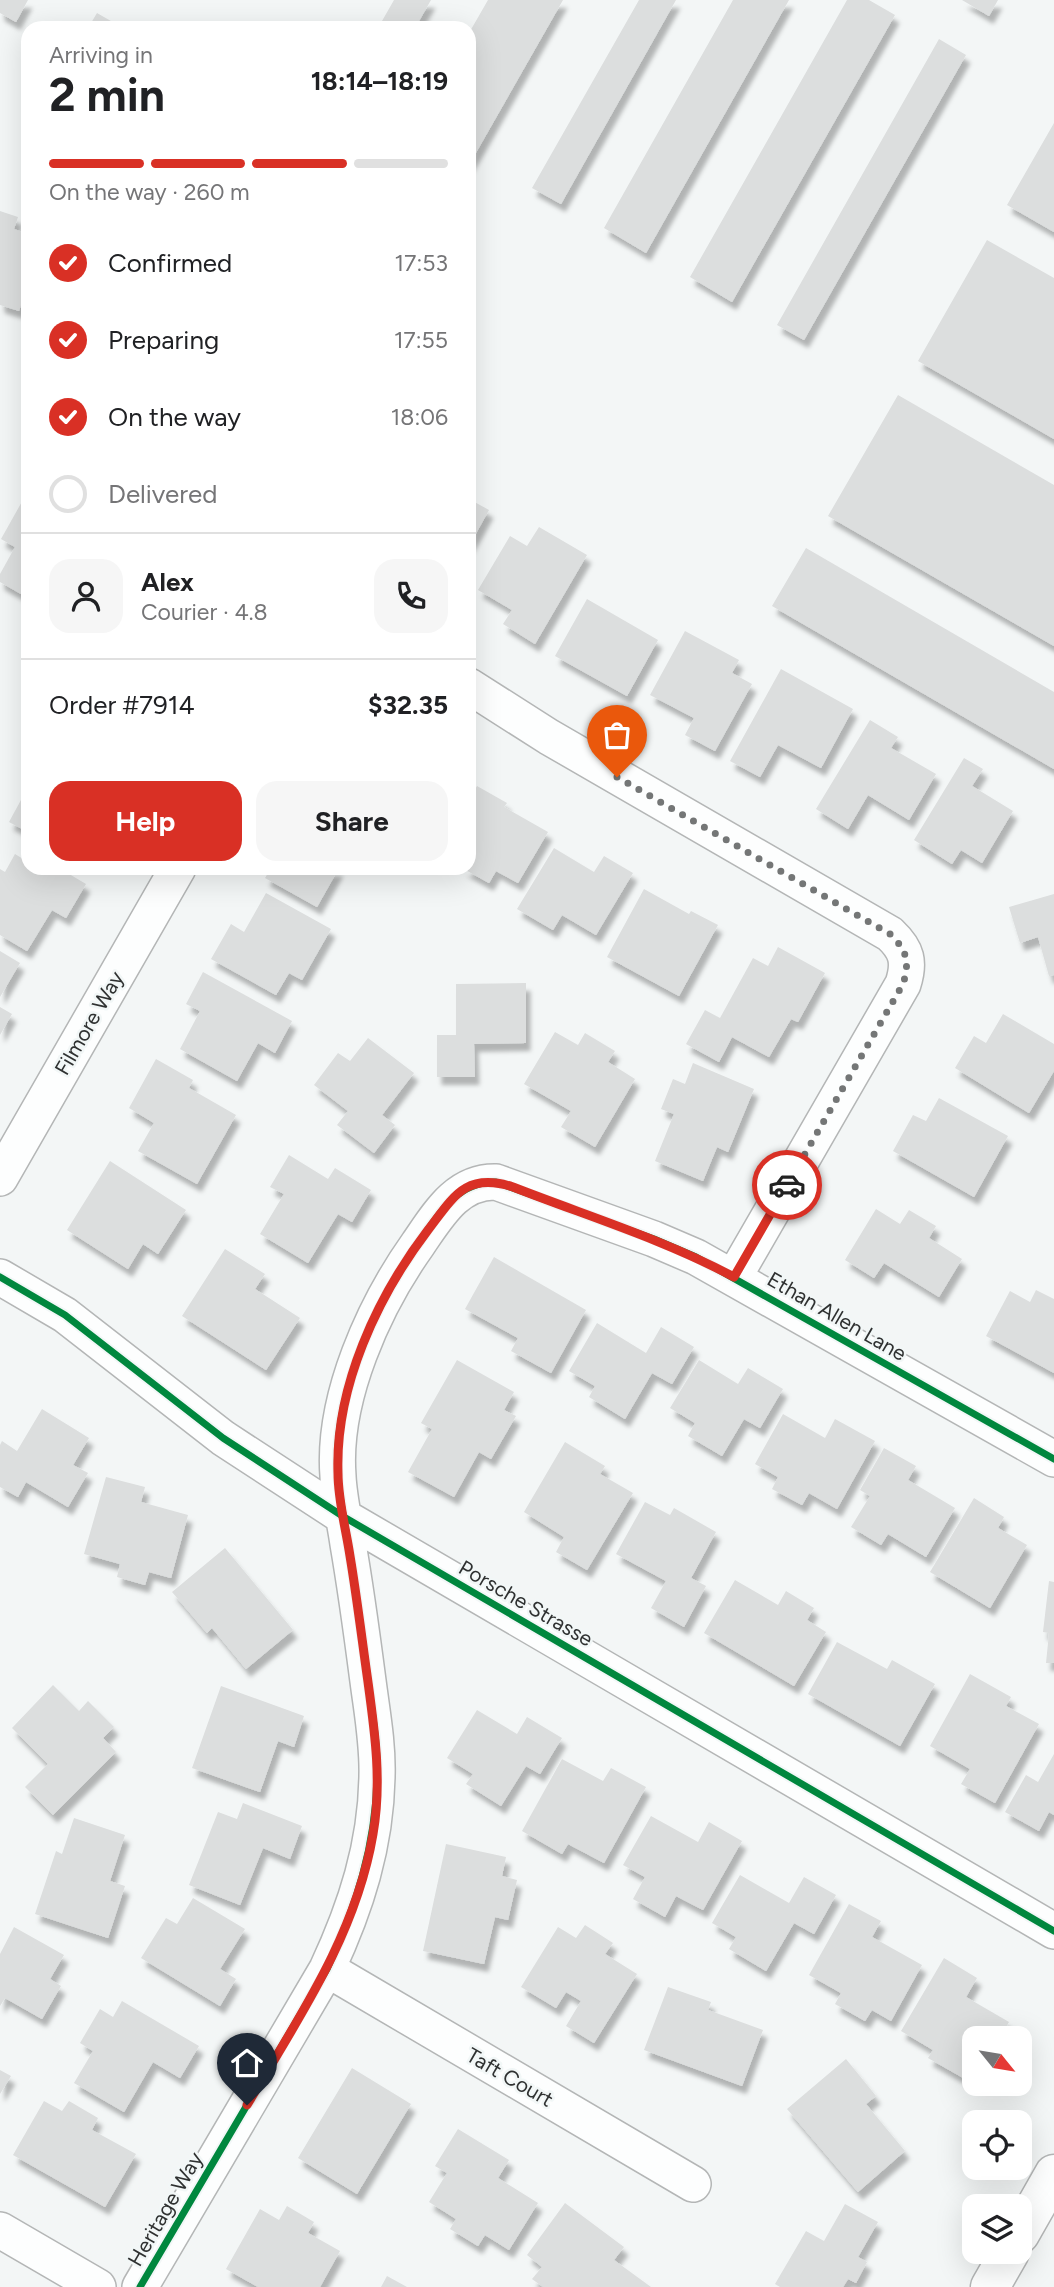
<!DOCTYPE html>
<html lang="en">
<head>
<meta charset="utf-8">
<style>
  :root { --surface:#fff; --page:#f6f6f6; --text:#202124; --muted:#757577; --line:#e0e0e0; --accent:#d93025 }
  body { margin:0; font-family:Figtree,sans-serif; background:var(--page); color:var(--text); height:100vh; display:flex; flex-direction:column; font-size:26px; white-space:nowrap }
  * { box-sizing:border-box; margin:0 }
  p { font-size:23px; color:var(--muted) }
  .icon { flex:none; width:38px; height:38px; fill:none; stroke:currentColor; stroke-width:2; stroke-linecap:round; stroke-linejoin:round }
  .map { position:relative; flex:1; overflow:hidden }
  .drawer { position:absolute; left:21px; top:21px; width:455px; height:854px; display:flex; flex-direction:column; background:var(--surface); border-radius:21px; box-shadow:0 7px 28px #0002 }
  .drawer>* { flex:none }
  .needle { width:46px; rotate:120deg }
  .controls { position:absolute; left:962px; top:2026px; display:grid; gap:14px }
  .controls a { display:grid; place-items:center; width:70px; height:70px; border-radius:14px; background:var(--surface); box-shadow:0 7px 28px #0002; font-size:35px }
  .pin { position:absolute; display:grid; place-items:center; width:60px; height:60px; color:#fff; margin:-72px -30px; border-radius:50% 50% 50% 0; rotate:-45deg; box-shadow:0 0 7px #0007 }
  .pin .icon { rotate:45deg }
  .courier { position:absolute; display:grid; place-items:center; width:70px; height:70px; margin:-35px; border:5px solid #d93025; border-radius:50%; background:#fff; color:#222; box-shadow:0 2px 9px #0007 }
  .summary em { font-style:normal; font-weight:700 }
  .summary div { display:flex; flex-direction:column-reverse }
  .summary { display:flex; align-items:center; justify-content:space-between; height:119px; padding:0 28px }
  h1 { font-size:46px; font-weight:700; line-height:52px }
  .bar { display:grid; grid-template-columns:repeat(4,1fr); gap:10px 7px; align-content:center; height:84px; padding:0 28px }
  .bar i { height:9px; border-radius:5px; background:var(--line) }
  .bar .active { background:var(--accent) }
  .bar p { grid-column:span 4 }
  .line { display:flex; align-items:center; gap:18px; padding:0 28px; border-top:2px solid var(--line) }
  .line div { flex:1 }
  .round { display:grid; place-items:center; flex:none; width:74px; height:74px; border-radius:21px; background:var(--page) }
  ol { padding:0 28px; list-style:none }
  li { display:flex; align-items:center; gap:21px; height:77px }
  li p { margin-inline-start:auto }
  li .icon { padding:7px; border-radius:50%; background:var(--accent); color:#fff; stroke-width:4 }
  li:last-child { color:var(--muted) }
  li i { width:38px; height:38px; border:4px solid var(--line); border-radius:50% }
  .button { display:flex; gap:14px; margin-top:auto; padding:14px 28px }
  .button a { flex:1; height:80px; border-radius:21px; background:var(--accent); color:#fff; font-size:28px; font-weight:700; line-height:80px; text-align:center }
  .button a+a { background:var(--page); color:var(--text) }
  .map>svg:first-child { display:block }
  .building { fill:#dcdede; filter:url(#shadow) }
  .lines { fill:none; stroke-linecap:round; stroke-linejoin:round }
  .minor-casing { stroke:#b4b6b6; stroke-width:38 }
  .major-casing { stroke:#b4b6b6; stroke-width:41 }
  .minor { stroke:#fdfefe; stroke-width:35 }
  .major { stroke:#fdfefe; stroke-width:38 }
  .cycleway-casing { stroke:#f2f7f7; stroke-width:11 }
  .cycleway { stroke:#00873e; stroke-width:7 }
  .done { stroke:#747676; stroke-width:7; stroke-dasharray:0 12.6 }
  .route { stroke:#d93025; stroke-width:9 }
  .labels { text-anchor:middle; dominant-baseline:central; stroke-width:5; stroke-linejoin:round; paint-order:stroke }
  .street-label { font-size:21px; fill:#2f3131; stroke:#f2f7f7 }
</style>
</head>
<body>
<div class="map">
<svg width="1054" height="2287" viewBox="0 0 1054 2287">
  <defs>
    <filter id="shadow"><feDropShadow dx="4.5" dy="8" stdDeviation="2" flood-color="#0004"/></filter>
  </defs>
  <rect width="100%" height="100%" fill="#f3f6f6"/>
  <!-- building -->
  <path class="building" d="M0,0H28L16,22L0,13Z
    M394,0H431L415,28H378Z
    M488,0H563L469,165V33Z
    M639,0H676L561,204L532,188Z
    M733,0H789L646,253L604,228Z
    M847,0H869L895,15L732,302L690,277Z
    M962,0H998L989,16Z
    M97,13L123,28H88Z
    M939,39L966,55L804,340L777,325Z
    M1054,123V232L1007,205Z
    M0,211L18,217L14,229L28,234V284L19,311L0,305Z
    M987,240L1054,278V439L918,361Z
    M898,395L1054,485V646L828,516Z
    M24,498L28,499V598L0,582V574L15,547L1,539Z
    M469,499L489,510L469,546Z
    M539,527L587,555L535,644L503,624L512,610L478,590L510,536L527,546Z
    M806,548L1054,692V769L772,606Z
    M587,599L658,640L627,696L555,656Z
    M685,631L739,660L732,673L752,684L715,751L685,735L694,718L650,695Z
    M781,669L853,709L821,768L778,745L760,777L730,761Z
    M870,720L898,737L891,748L936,774L909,820L868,795L848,829L816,809Z
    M964,758L983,769L972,786L1013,811L982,863L961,850L952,864L914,840Z
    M477,786L507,803L504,807L548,832L518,883L496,871L489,883L462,868H469V800Z
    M28,787V832L9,822Z
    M554,848L594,872L604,856L633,873L596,935L562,915L553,930L517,909Z
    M15,854L28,862V868L40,870L41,868H59L86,884L66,918L52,910L27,951L0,935V869L5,872Z
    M271,868H339L317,907L265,878Z
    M644,889L689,914L691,911L718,925L679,996L607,957Z
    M266,893L331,929L302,980L289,973L276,995L211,959L231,924L244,932Z
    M1054,894V975L1049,976L1038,937L1020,943L1009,907Z
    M778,947L825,973L798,1022L791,1019L769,1057L732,1037L719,1062L686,1044L705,1010L720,1018L753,958L768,966Z
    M0,951L20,963L0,997Z
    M203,972L292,1021L275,1053L258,1043L237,1081L180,1049L200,1011L186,1004Z
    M526,983V1043L474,1044L475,1077H437V1035H456V984Z
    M0,1007L12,1014L0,1035Z
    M1003,1014L1054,1044V1071L1029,1113L955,1068L974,1036L986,1043Z
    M555,1032L578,1045L585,1033L615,1051L608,1062L635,1079L595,1147L561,1127L571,1111L524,1084Z
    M368,1038L414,1073L382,1115L395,1125L374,1153L337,1125L348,1111L314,1085L338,1053L350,1061Z
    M156,1059L193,1080L189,1088L236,1115L197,1184L138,1151L154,1123L129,1108Z
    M693,1063L754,1089L728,1152L717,1147L703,1181L655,1161L674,1114L661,1109L673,1079L685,1084Z
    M939,1098L1008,1136L974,1197L893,1151L913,1115L926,1121Z
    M289,1155L328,1179L335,1168L371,1190L352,1222L338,1214L308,1263L260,1234L284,1194L270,1187Z
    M110,1161L186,1210L158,1254L143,1244L128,1269L67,1230Z
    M876,1209L900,1224L909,1210L936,1226L929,1238L962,1259L939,1297L884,1263L874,1278L845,1260Z
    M225,1249L265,1274L255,1289L300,1318L266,1370L182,1316Z
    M494,1257L586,1310L551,1373L511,1351L518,1338L465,1309Z
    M1036,1290L1054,1299V1373L986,1336L1010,1291L1030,1302Z
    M597,1323L646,1353L661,1327L694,1347L672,1384L652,1373L625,1419L589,1397L595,1386L569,1371Z
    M457,1360L514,1392L504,1410L516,1416L491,1459L479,1452L454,1497L408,1472L432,1429L421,1423Z
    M699,1360L738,1384L748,1368L783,1389L760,1428L744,1419L722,1456L688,1436L695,1423L670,1408Z
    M42,1409L89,1438L73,1465L88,1473L68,1507L26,1482L18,1497L0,1487V1445L2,1441L17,1451Z
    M783,1414L825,1438L835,1419L875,1441L837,1509L809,1493L802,1505L772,1489L778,1477L755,1464Z
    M565,1442L605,1466L600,1474L633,1493L587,1570L556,1552L564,1537L524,1512Z
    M884,1448L916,1466L908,1480L955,1508L926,1557L888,1534L881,1545L851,1527L870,1496L860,1490Z
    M106,1477L145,1487L141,1502L188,1515L171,1578L149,1572L145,1585L117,1577L120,1564L84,1554Z
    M974,1498L1004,1517L998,1528L1027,1545L990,1608L930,1572Z
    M645,1502L670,1515L674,1508L716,1532L691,1578L706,1586L684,1627L651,1608L666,1581L616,1554Z
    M225,1548L293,1630L246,1669L212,1628L207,1633L172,1592Z
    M735,1580L778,1605L786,1591L814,1608L807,1620L826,1632L794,1686L704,1633Z
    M1049,1581L1054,1582V1663H1046L1049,1633L1043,1632Z
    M837,1642L887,1669L892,1660L935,1684L900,1746L808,1694Z
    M970,1674L1011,1697L1006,1706L1039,1724L995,1803L961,1784L970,1769L930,1746Z
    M53,1685L79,1711L88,1701L114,1727L103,1738L116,1752L53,1815L25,1787L48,1764L12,1728Z
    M221,1686L304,1716L294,1747L278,1741L260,1792L192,1768Z
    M477,1710L517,1734L527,1717L562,1738L540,1774L526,1766L501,1806L466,1784L473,1774L447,1758Z
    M1054,1754V1815L1049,1812L1039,1831L1005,1812L1026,1775L1038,1782Z
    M562,1759L603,1781L611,1768L646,1787L604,1863L568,1844L562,1854L522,1831Z
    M243,1803L302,1826L290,1859L263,1848L240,1905L189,1885L218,1812L237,1819Z
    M651,1816L698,1842L709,1822L742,1841L703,1910L676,1896L665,1917L633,1899L645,1877L623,1865Z
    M74,1818L125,1835L110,1881L125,1886L108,1938L35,1914L56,1851L62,1854Z
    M446,1844L506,1857L502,1876L517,1880L508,1920L495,1917L484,1964L423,1951Z
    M740,1875L789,1903L804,1877L836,1895L814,1934L794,1923L766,1971L729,1949L736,1937L712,1923Z
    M193,1898L245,1929L220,1969L236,1979L220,2006L141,1958L166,1918L177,1924Z
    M849,1904L881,1921L872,1937L922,1965L891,2021L872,2010L865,2021L835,2004L841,1993L809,1975Z
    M585,1925L613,1943L605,1954L637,1974L594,2043L566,2026L581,2001L566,1992L556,2008L521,1987L558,1927L576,1938Z
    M14,1927L64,1955L50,1979L61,1986L42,2019L5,1998L0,2006V1954Z
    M944,1958L977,1978L966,1997L1009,2022L999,2039H975V2079L972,2083L928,2058L933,2050L901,2031Z
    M668,1987L711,2002L708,2010L763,2030L742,2086L644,2050Z
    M122,2001L199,2046L180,2078L153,2062L124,2112L74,2083L93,2051L80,2043L100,2009L113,2017Z
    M846,2059L876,2096L866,2104L905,2151L858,2192L787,2109Z
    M352,2068L411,2104L357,2194L298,2158Z
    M0,2070L11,2076L0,2094Z
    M44,2101L62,2111L69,2101L98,2118L92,2130L136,2154L105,2207L13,2155Z
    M458,2129L509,2160L498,2178L538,2203L509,2250L485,2235L478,2246L450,2229L456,2219L429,2202L447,2173L435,2166Z
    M565,2203L624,2247L614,2260L651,2287H543L532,2279L542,2267L527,2255Z
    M845,2204L878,2222L858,2257L867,2262L856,2283L848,2279L843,2287H780L775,2284L806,2231L824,2241Z
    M287,2206L314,2222L308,2233L340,2251L320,2287H258L226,2269L260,2209L279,2220Z
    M387,2276L407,2287H381Z"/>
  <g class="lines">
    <!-- minor casing -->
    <g class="minor-casing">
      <path id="minor" d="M469,686L549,737L890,934C907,950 910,962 903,984L734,1277
        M0,1178L178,868
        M0,1277L65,1315L223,1438L344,1517L1054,1931
        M327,1969L693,2184
        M0,2230L98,2287
        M140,2287L327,1969C356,1907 376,1845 377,1776C378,1744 372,1712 368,1681C362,1635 356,1590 348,1544C345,1522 339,1499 338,1476C332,1398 374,1306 418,1244C438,1215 457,1181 496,1182L654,1239L696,1257L1054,1459"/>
    </g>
    <!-- major casing -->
    <g class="major-casing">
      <path id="major" d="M1020,2234L1054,2174
        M990,2287L1010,2252"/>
    </g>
    <!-- minor -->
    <use href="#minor" class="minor"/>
    <!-- major -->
    <use href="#major" class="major"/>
    <!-- cycleway casing -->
    <g class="cycleway-casing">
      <path id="cycleway" d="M0,1277L65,1315L223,1438L344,1517L1054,1931
        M140,2287L327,1969C356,1907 376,1845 377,1776C378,1744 372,1712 368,1681C362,1635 356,1590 348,1544C345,1522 339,1499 338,1476C332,1398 374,1306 418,1244C438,1215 457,1181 496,1182L654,1239L696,1257L1054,1459"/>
    </g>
    <!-- cycleway -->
    <use href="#cycleway" class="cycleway"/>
  </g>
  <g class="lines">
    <!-- done -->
    <path class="done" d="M617,777L890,934C907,950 910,962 903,984L787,1185"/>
    <!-- route -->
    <path class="route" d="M247,2105C298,2019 356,1935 373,1834C382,1783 375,1733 368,1682C362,1640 357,1598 350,1556C346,1529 338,1501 338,1473C335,1387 377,1297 428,1230C454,1196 466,1172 513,1187C587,1216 663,1239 734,1277L787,1185"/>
  </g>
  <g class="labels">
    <!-- street labels -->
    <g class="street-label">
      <text transform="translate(89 1023) rotate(-60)">Filmore Way</text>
      <text transform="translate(837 1316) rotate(30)">Ethan Allen Lane</text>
      <text transform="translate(526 1603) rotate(30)">Porsche Strasse</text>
      <text transform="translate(510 2077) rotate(30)">Taft Court</text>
      <text transform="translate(165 2209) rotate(-60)">Heritage Way</text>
    </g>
  </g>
</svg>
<div class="controls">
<a><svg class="needle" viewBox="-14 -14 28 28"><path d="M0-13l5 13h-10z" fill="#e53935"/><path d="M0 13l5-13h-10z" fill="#757577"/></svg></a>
<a><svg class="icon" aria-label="locate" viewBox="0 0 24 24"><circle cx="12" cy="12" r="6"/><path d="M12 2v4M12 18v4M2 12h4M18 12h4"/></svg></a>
<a><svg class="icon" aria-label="layers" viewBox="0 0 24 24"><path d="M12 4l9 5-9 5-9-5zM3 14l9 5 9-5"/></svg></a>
</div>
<div class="pin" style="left:617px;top:777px;background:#ea580c"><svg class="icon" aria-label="bag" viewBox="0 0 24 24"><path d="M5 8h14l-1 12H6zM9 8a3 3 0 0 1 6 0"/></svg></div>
<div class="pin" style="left:247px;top:2105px;background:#1f2937"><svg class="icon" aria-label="home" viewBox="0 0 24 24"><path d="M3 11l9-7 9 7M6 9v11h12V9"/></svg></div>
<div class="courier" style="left:787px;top:1185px"><svg class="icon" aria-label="car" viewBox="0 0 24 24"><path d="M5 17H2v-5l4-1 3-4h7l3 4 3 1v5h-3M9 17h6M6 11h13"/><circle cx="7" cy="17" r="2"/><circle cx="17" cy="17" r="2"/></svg></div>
<section class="drawer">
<div class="summary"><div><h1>2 min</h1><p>Arriving in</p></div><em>18:14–18:19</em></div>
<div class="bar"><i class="active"></i><i class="active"></i><i class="active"></i><i></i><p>On the way · 260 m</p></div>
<ol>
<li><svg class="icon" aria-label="check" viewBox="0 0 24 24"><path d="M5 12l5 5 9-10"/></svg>Confirmed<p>17:53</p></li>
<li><svg class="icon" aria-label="check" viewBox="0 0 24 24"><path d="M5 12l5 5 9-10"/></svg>Preparing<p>17:55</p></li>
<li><svg class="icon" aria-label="check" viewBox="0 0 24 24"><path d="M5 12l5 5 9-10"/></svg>On the way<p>18:06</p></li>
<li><i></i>Delivered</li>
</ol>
<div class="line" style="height:126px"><a class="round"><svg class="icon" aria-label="person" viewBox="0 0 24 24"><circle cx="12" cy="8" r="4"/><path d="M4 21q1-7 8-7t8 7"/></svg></a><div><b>Alex</b><p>Courier · 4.8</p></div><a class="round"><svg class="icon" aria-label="phone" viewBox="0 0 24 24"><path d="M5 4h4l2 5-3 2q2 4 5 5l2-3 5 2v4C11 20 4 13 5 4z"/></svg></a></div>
<div class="line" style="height:91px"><div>Order #7914</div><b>$32.35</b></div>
<div class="button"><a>Help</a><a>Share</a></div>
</section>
</div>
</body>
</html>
